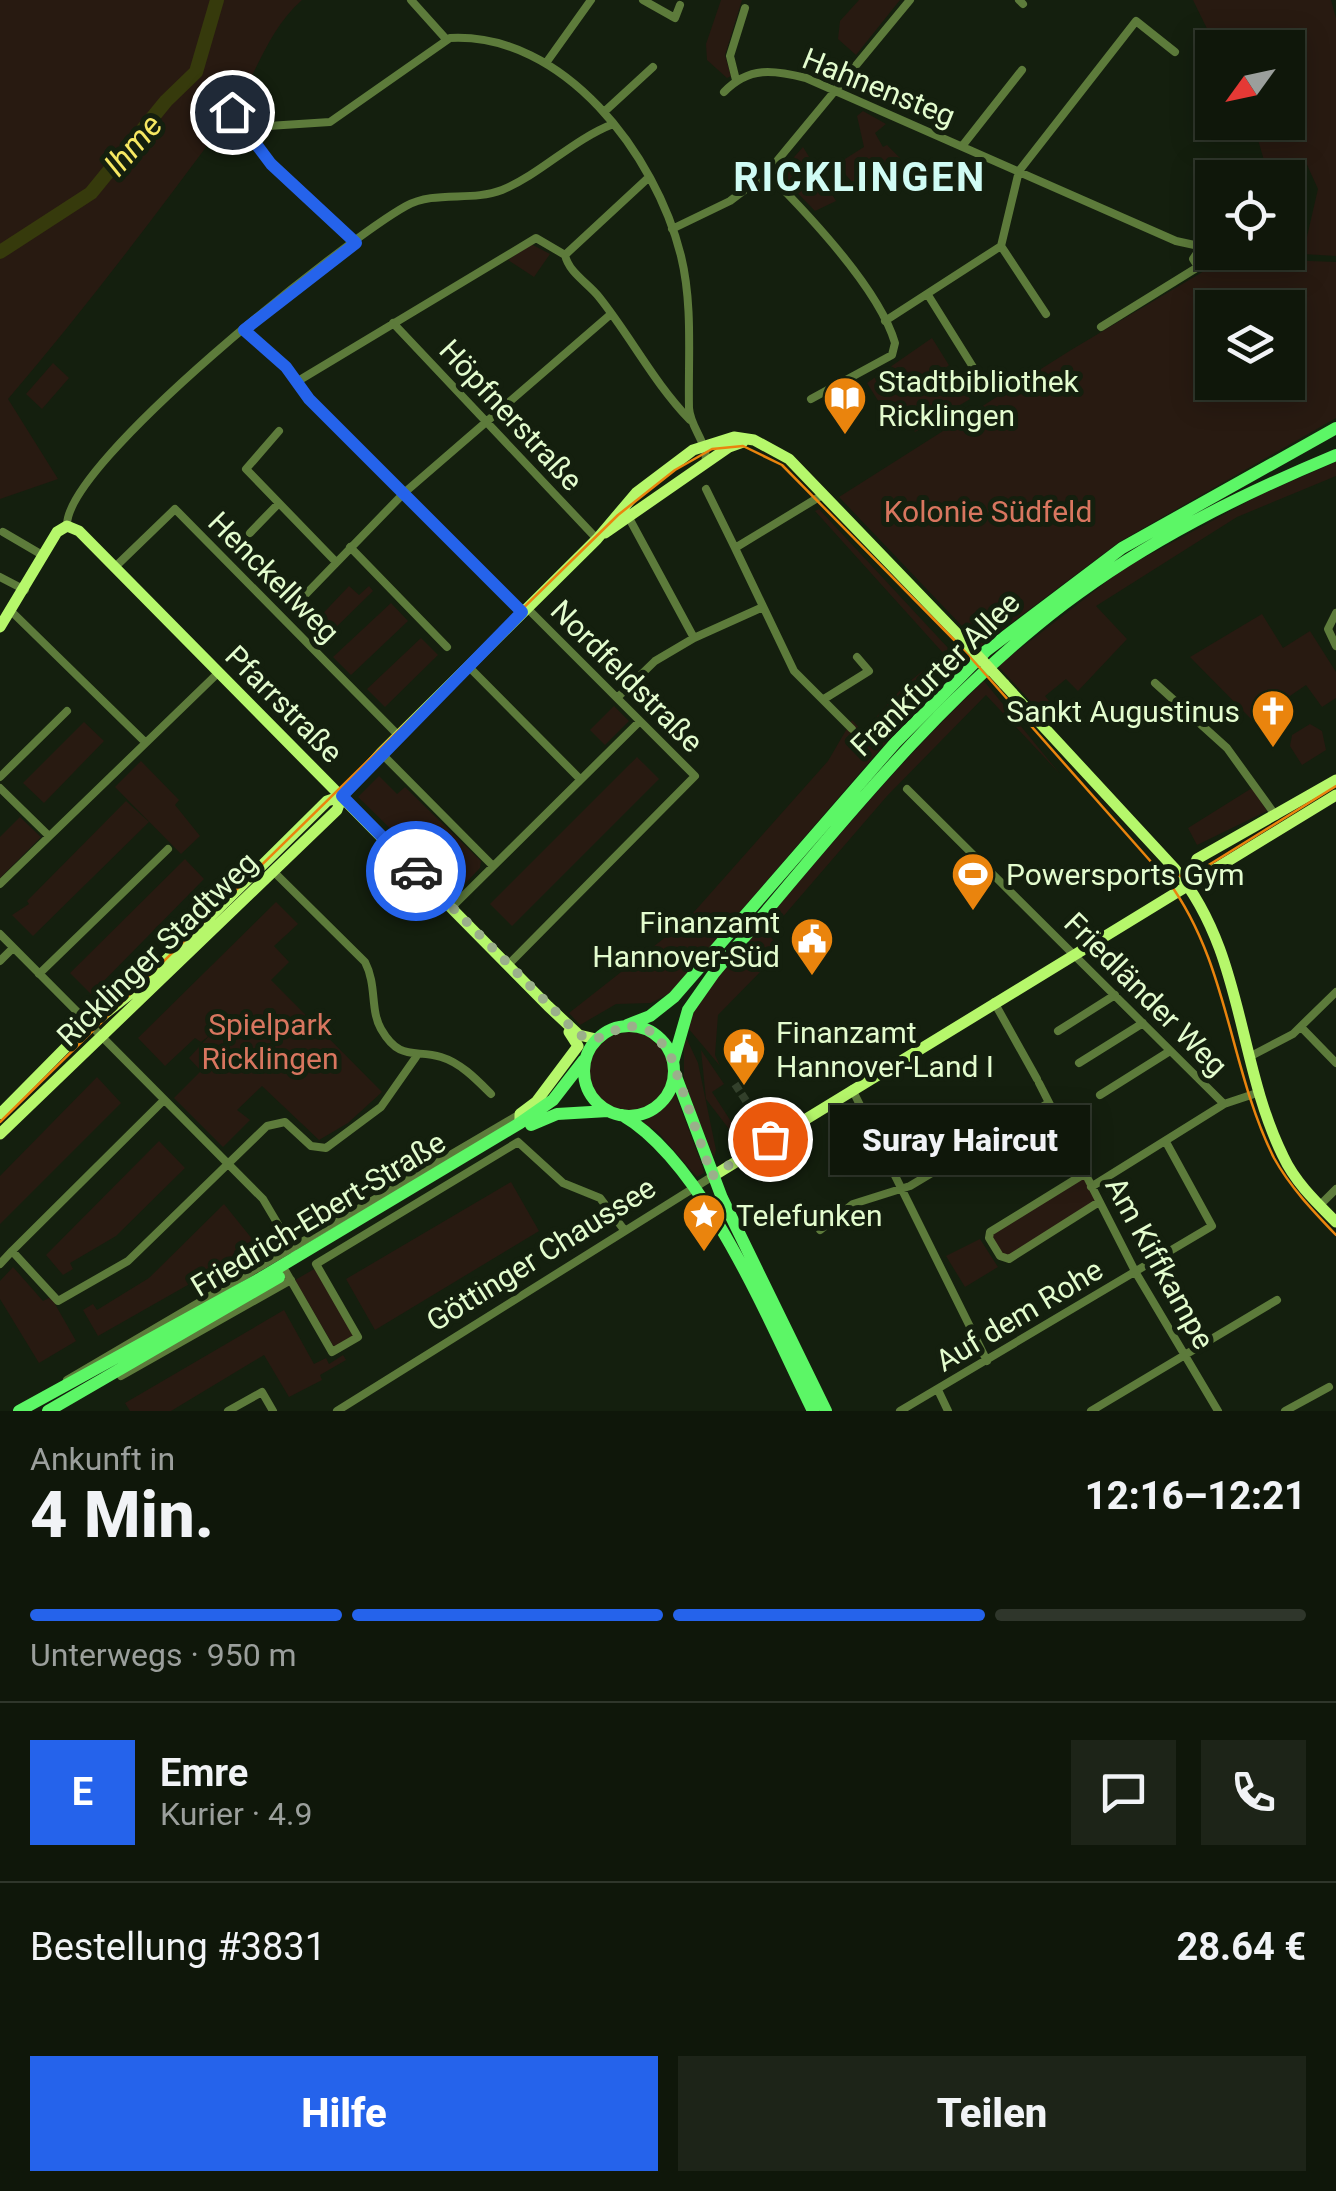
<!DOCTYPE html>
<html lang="de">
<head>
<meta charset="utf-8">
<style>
  :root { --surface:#0f170a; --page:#1d2418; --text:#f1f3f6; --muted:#9b9f9c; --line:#2f362b; --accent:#2563eb }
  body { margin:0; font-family:Roboto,sans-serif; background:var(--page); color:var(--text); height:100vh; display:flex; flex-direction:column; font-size:38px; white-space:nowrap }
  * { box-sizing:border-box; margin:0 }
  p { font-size:32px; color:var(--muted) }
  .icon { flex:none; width:55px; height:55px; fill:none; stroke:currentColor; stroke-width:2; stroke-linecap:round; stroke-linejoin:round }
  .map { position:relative; height:1411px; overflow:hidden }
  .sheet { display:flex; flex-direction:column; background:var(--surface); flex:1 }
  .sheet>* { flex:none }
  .needle { width:65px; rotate:237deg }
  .fabs { position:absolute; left:1195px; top:30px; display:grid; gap:20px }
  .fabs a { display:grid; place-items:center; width:110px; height:110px; border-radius:0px; background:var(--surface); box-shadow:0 5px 25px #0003,0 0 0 2px var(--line); font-size:50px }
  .pin { position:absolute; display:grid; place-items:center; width:85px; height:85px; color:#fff; margin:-42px; border:5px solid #fff; border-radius:50%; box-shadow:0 2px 10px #0007 }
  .courier { position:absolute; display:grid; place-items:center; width:100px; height:100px; margin:-50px; border:8px solid #2563eb; border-radius:50%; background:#fff; color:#222; box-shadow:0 2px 12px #0007 }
  .bubble { position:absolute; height:70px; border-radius:0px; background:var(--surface); box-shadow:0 5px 25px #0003,0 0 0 2px var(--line); font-size:32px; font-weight:800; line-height:70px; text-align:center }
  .summary em { font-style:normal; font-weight:800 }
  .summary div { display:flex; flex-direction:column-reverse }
  .summary { display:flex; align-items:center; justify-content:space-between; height:170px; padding:0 30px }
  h1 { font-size:65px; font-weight:800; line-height:75px }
  .bar { display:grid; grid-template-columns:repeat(4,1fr); gap:15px 10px; align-content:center; height:120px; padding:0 30px }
  .bar i { height:12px; border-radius:8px; background:var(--line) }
  .bar .active { background:var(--accent) }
  .bar p { grid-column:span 4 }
  .line { display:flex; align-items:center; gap:25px; padding:0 30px; border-top:2px solid var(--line) }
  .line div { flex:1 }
  .round { display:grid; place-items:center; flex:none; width:105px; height:105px; border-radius:0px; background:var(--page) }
  .primary-button { display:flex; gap:20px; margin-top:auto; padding:20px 30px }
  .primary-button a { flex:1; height:115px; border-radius:0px; background:var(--accent); color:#fff; font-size:40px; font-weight:800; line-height:115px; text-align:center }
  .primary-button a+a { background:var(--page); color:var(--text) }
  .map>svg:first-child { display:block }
  .green { fill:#281a11; fill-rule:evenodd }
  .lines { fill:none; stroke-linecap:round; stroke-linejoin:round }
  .river { stroke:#363a0c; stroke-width:14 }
  .street-tunnel { stroke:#33402b; stroke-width:8; stroke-dasharray:8 4; stroke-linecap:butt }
  .street { stroke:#5d7b3b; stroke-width:8 }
  .secondary { stroke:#b6f76b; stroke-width:11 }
  .primary { stroke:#5cf666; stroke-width:12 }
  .tram { stroke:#ea840d; stroke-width:2.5 }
  .secondary-bridge { stroke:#b6f76b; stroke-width:11 }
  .done { stroke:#9baf8b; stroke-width:10; stroke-dasharray:0 18 }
  .route { stroke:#2563eb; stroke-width:12 }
  .labels { text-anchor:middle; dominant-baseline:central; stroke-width:10; stroke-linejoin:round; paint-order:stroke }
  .street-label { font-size:30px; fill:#e3fcce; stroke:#141f0e }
  .poi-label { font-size:30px; fill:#e3fcce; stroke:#141f0e; text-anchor:start }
  .park-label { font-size:30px; fill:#d8765f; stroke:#141f0e }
  .water-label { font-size:32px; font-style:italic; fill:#f6e862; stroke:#141f0e }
  .district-label { font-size:40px; font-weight:bold; letter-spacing:2.5px; fill:#d0fcf4; stroke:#141f0e }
</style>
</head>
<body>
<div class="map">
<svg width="1336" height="1411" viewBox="0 0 1336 1411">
  <rect width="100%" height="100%" fill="#141f0e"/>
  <!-- green -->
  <path class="green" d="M0,0H302C267,30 255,79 229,116C158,212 86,308 8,399L58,479L0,499Z
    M721,0H742L725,55L731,76L727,78L707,60L706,44Z
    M859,0H900L856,55L838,39L840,21Z
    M1193,0H1331L1336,18V256L1303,254L1318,189L1304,158L1272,171L1266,167L1253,123L1288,122V48L1216,47Z
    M863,111L886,124L875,133L883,147L887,145L900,158L856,187L837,164L864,147L857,116Z
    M803,147L836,201L815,211L779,174Z
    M531,244L550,254L534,277L508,260Z
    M1226,258L1336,262V418L1119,542L981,646L839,497L1071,350ZM1212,308H1288V382H1212Z
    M932,338L970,399L915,432L900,407L887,415L867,383Z
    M53,363L69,378L42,409L26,394Z
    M1336,462V476L1237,517L1096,606L1127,639L1078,691L1066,679L1045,696L1058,712L1049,721L998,666L1123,569L1262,494Z
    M819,509L962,663L889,739L670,993L651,1003L616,1004L580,1025L569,1013L686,921L828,761L852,720L863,732L904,686L944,654L815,511Z
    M349,586L359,595L369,586L373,591L324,639L311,626Z
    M391,603L408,621L351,675L333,657Z
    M1262,614L1283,648L1310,631L1336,672V698L1322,707L1306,685L1253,721L1190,657Z
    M421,638L438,655L385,707L367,689Z
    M984,681L1060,774L986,695L887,796L768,934L776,943L759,962L764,968L718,1015L715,1055L720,1066L688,1028C701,982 747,942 778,906C845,829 910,750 984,681Z
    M614,706L629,721L605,745L590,730Z
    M84,722L104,741L44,803L23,783Z
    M1310,724L1322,731L1326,750L1302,765L1290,746L1292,735Z
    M637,757L659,779L512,926L490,904Z
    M141,761L179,800L175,805L200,836L181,854L115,787Z
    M379,776L397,794L405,787L481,861L480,868L456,893L358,797Z
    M1252,788L1267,811L1197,845L1188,828Z
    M126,801L149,822L33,936L12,915L29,904L27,901Z
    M20,817L41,837L0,878V837Z
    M185,859L204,879L91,994L70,973Z
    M276,902L298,924L274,946L289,962L271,980L382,1092L348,1123L319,1140L262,1086L237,1110L250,1120L223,1147L174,1098L201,1071L189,1058L210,1035L201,1042L195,1038L165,1066L138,1038Z
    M589 1071a40 40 0 1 1 80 0a40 40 0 1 1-80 0Z
    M684,1033L698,1063L716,1150L714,1158L684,1085Z
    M701,1050L724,1084L712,1092L743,1140L739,1142L706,1099Z
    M97,1077L121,1103L0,1224V1176Z
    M675,1093L702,1165L704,1173L697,1177L657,1131L642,1123L664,1108Z
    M159,1141L185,1168L116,1236L70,1263L73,1269L63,1275L46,1255Z
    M1084,1174L1099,1202L1009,1259L1000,1256L990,1232Z
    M511,1182L539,1231L375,1330L346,1279Z
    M224,1204L253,1240L234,1251L237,1257L98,1336L83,1310L93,1304L97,1310L149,1278Z
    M980,1239L998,1267L965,1287L946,1256Z
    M13,1267L43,1301L51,1297L76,1341L39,1363L0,1299V1281Z
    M316,1268L354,1335L334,1347L295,1280Z
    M284,1310L314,1364L326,1358L329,1364L343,1355L346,1360L320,1375L322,1380L289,1397L264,1355L171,1411H130L125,1403Z"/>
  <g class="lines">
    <!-- river -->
    <path class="river" d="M0,252L91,193L166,101L196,72L217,0"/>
    <!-- street-tunnel -->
    <path class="street-tunnel" d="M735,1084L762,1125"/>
    <!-- street -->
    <path class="street" d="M411,0L446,39
      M643,0L675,18L680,5
      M1019,0L1023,4
      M546,63L591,0
      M736,80L730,56L745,8
      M724,92C749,66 774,70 806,78L1176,241L1199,246
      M232,112L271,164L356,243
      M604,112L653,67
      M250,136L268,126L330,122L450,38C564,32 656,155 681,256C693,305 688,358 689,408C690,428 710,445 705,464
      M963,145L1022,70
      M767,173C807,213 879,288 895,343L892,355L811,399
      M1263,178L1270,167
      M672,229L730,201L767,173L910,0
      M1001,246L1046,314
      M565,255L647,179
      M928,295L973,367
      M885,321L1001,246L1019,171L1136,21L1175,52
      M393,323L597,539
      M1101,327L1198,267L1193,259L1212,231
      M244,330L286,367L309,399L522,613
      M298,381L536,238L565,255C569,273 588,283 599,297C631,337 654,383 690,420
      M279,431L246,469L336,562
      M706,489L735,548
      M824,494L735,548L794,671L852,729
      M67,526C64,463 345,240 406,206C435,190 471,202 502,190C541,174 572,140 613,124
      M3,532L44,556
      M250,533L278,504
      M350,547L447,647
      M115,567L175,509L399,736
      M0,577L25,590
      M306,594L404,493L611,314
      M12,612L144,741
      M1336,613L1328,629L1336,646
      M694,638L763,607
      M468,666L580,779
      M1155,683L1227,748L1276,816
      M617,698L655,661L694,638L629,518
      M824,699L869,671L857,657
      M381,753L493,866
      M0,777L67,711
      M0,788L49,836
      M907,789L1224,1104
      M274,872L365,962C377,985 370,1010 381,1029C400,1062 415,1049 441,1057C461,1063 477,1080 491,1094
      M0,884L218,673
      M451,908L640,721
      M0,934L263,1199L295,1253
      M0,961L13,948
      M508,965L695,776L527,608
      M39,974L168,849
      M994,1002L1037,1079
      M1301,1027L1336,1063
      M1058,1031L1115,995
      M1251,1056L1293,1034L1336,992
      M1079,1063L1143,1023
      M1039,1083L1136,1273L1218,1411
      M852,1089L987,1361
      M1100,1095L1170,1051
      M762,1125L771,1139
      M518,1142L563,1183L600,1198L625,1231
      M1084,1174L990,1232L989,1238L1000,1256L1009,1259L1099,1202
      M1091,1187L1224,1104L1260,1092
      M1320,1205L1336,1189
      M820,1230L853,1204L910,1186L1047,1104
      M12,1251L164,1100
      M0,1264L12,1251L58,1301L128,1261L267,1126L285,1122L311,1146L326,1148L381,1107L416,1057
      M286,1272L332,1352L358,1337L316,1264L518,1142
      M121,1376L291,1280
      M67,1380L520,1114
      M938,1390L948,1411
      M228,1411L262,1392L273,1411
      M337,1411L713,1176
      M900,1411L1212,1226L1166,1142
      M1091,1411L1277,1300
      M1285,1411L1329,1387"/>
    <!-- secondary -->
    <path class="secondary" d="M605,533L729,447L743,442
      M0,627L57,532L67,526L79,531L548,1006L579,1035L596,1039
      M1004,684L1175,869C1244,952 1237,1063 1283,1156C1295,1182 1316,1202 1336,1222
      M1187,885L1197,859L1336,780
      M0,1114L79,1034L140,986L327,801L342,796
      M520,1123V1114L536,1102L578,1046L569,1032
      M0,1134L337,810L342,796L381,753L597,539L636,493L693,450L734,437L754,440L789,459L968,645
      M713,1176L1336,795"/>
    <!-- primary -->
    <path class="primary" d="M627,1025L650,1016L674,997L895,743L986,651L1122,548L1336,428
      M584 1071a45 45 0 1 1 90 0a45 45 0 1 1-90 0Z
      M673,1062L688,1010L714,973C824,845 929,707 1064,604C1147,541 1240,495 1336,455
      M674,1071L722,1198L826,1411
      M622,1115C705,1163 770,1324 813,1411
      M531,1125L557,1114L608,1111
      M19,1411L261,1278L520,1123L553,1100L584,1060
      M48,1411L279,1277"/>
    <!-- tram -->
    <path class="tram" d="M1159,866L1180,876L1199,871L1336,786
      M0,1122L618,515L675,470L712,449L743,446L782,465L964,650L1168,881C1229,964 1229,1068 1274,1158C1290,1187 1313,1211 1336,1235"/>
    <!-- secondary-bridge -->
    <path class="secondary-bridge" d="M968,645L1004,684"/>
  </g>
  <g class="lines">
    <!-- done -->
    <path class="done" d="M416,871L579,1035L596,1039L627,1025L653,1032L670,1054L712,1176L770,1139"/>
    <!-- route -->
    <path class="route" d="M232,112L271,164L356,243L244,330L286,367L309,399L522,612L342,796L416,871"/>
  </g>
  <!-- icons -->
  <defs>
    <g id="library-pin" transform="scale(2.25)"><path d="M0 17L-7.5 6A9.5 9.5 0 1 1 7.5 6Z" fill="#ea840d" stroke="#141f0e"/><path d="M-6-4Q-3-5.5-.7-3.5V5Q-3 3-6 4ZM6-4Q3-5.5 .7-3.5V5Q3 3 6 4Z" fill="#fff"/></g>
    <g id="church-pin" transform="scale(2.25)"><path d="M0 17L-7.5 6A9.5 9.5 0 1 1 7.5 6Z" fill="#ea840d" stroke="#141f0e"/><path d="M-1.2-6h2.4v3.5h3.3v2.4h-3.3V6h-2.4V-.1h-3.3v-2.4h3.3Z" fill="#fff"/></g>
    <g id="stadium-pin" transform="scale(2.25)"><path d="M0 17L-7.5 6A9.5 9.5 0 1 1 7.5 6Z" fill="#ea840d" stroke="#141f0e"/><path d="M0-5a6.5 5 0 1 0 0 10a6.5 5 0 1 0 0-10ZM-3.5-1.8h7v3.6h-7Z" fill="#fff"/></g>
    <g id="civic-pin" transform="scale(2.25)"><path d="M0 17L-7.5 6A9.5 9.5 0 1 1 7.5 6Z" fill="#ea840d" stroke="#141f0e"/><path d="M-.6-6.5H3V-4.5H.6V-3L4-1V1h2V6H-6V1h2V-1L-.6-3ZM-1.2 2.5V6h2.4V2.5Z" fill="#fff"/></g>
    <g id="sight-pin" transform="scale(2.25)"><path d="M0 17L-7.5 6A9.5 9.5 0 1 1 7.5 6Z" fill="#ea840d" stroke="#141f0e"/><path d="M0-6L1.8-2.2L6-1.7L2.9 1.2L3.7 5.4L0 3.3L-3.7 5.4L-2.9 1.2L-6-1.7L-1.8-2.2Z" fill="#fff"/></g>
  </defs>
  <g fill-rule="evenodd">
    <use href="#library-pin" x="845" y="398"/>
    <use href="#church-pin" x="1273" y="711"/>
    <use href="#stadium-pin" x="973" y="874"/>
    <use href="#civic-pin" x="812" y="939"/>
    <use href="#civic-pin" x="744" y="1049"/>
    <use href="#sight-pin" x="704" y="1215"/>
  </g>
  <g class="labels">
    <!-- street labels -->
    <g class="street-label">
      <text transform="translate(879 87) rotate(22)">Hahnensteg</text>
      <text transform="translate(511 415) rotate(47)">Höpfnerstraße</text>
      <text transform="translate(274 577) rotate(45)">Henckellweg</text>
      <text transform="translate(935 674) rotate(-44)">Frankfurter Allee</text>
      <text transform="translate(627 676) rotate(45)">Nordfeldstraße</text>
      <text transform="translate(284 704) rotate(45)">Pfarrstraße</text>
      <text transform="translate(157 949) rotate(-44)">Ricklinger Stadtweg</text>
      <text transform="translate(1146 994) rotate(45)">Friedländer Weg</text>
      <text transform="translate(318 1214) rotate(-31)">Friedrich-Ebert-Straße</text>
      <text transform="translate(541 1254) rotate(-32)">Göttinger Chaussee</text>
      <text transform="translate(1160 1263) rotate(61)">Am Kiffkampe</text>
      <text transform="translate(1019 1315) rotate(-31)">Auf dem Rohe</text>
    </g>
    <!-- poi labels -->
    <g class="poi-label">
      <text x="878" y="381">Stadtbibliothek<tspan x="878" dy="34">Ricklingen</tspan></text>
      <text x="1240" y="711" text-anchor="end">Sankt Augustinus</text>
      <text x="1006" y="874">Powersports Gym</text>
      <text x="780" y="922" text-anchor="end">Finanzamt<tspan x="780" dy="34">Hannover-Süd</tspan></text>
      <text x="776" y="1032">Finanzamt<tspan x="776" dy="34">Hannover-Land I</tspan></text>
      <text x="736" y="1215">Telefunken</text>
    </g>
    <!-- park labels -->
    <g class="park-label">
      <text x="988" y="511">Kolonie Südfeld</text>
      <text x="270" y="1024">Spielpark<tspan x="270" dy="34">Ricklingen</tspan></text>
    </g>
    <!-- water labels -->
    <g class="water-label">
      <text transform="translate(133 145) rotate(-49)">Ihme</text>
    </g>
    <!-- district labels -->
    <g class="district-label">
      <text x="860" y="177">RICKLINGEN</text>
    </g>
  </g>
</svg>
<div class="fabs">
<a><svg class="needle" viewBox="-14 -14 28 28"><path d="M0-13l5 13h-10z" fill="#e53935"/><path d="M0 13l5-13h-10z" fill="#9b9f9c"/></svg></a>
<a><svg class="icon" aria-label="locate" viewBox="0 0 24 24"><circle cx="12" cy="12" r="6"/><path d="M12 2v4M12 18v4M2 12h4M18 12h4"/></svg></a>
<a><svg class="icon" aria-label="layers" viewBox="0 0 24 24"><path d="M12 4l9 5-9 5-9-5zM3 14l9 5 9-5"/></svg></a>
</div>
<div class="pin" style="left:770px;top:1139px;background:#ea580c"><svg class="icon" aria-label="bag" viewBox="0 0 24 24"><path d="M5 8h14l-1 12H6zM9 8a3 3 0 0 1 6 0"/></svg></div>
<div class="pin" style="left:232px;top:112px;background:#1f2937"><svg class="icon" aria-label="home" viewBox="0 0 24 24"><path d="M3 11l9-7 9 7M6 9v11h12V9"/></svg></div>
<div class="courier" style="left:416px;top:871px"><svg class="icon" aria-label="car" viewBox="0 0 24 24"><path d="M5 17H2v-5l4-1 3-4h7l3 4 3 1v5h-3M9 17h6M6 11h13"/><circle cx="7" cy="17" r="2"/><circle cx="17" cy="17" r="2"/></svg></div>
<div class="bubble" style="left:830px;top:1105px;width:260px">Suray Haircut</div>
</div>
<section class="sheet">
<div class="summary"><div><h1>4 Min.</h1><p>Ankunft in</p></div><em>12:16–12:21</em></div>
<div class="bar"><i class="active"></i><i class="active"></i><i class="active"></i><i></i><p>Unterwegs · 950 m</p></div>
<div class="line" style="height:180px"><b class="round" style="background:var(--accent);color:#fff">E</b><div><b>Emre</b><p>Kurier · 4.9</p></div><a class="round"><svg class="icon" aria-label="chat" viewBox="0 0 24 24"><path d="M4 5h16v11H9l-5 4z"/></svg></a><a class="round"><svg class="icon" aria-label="phone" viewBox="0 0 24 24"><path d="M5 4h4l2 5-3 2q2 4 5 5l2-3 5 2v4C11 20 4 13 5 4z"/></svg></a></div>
<div class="line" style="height:130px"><div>Bestellung #3831</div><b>28.64 €</b></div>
<div class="primary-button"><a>Hilfe</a><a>Teilen</a></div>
</section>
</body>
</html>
